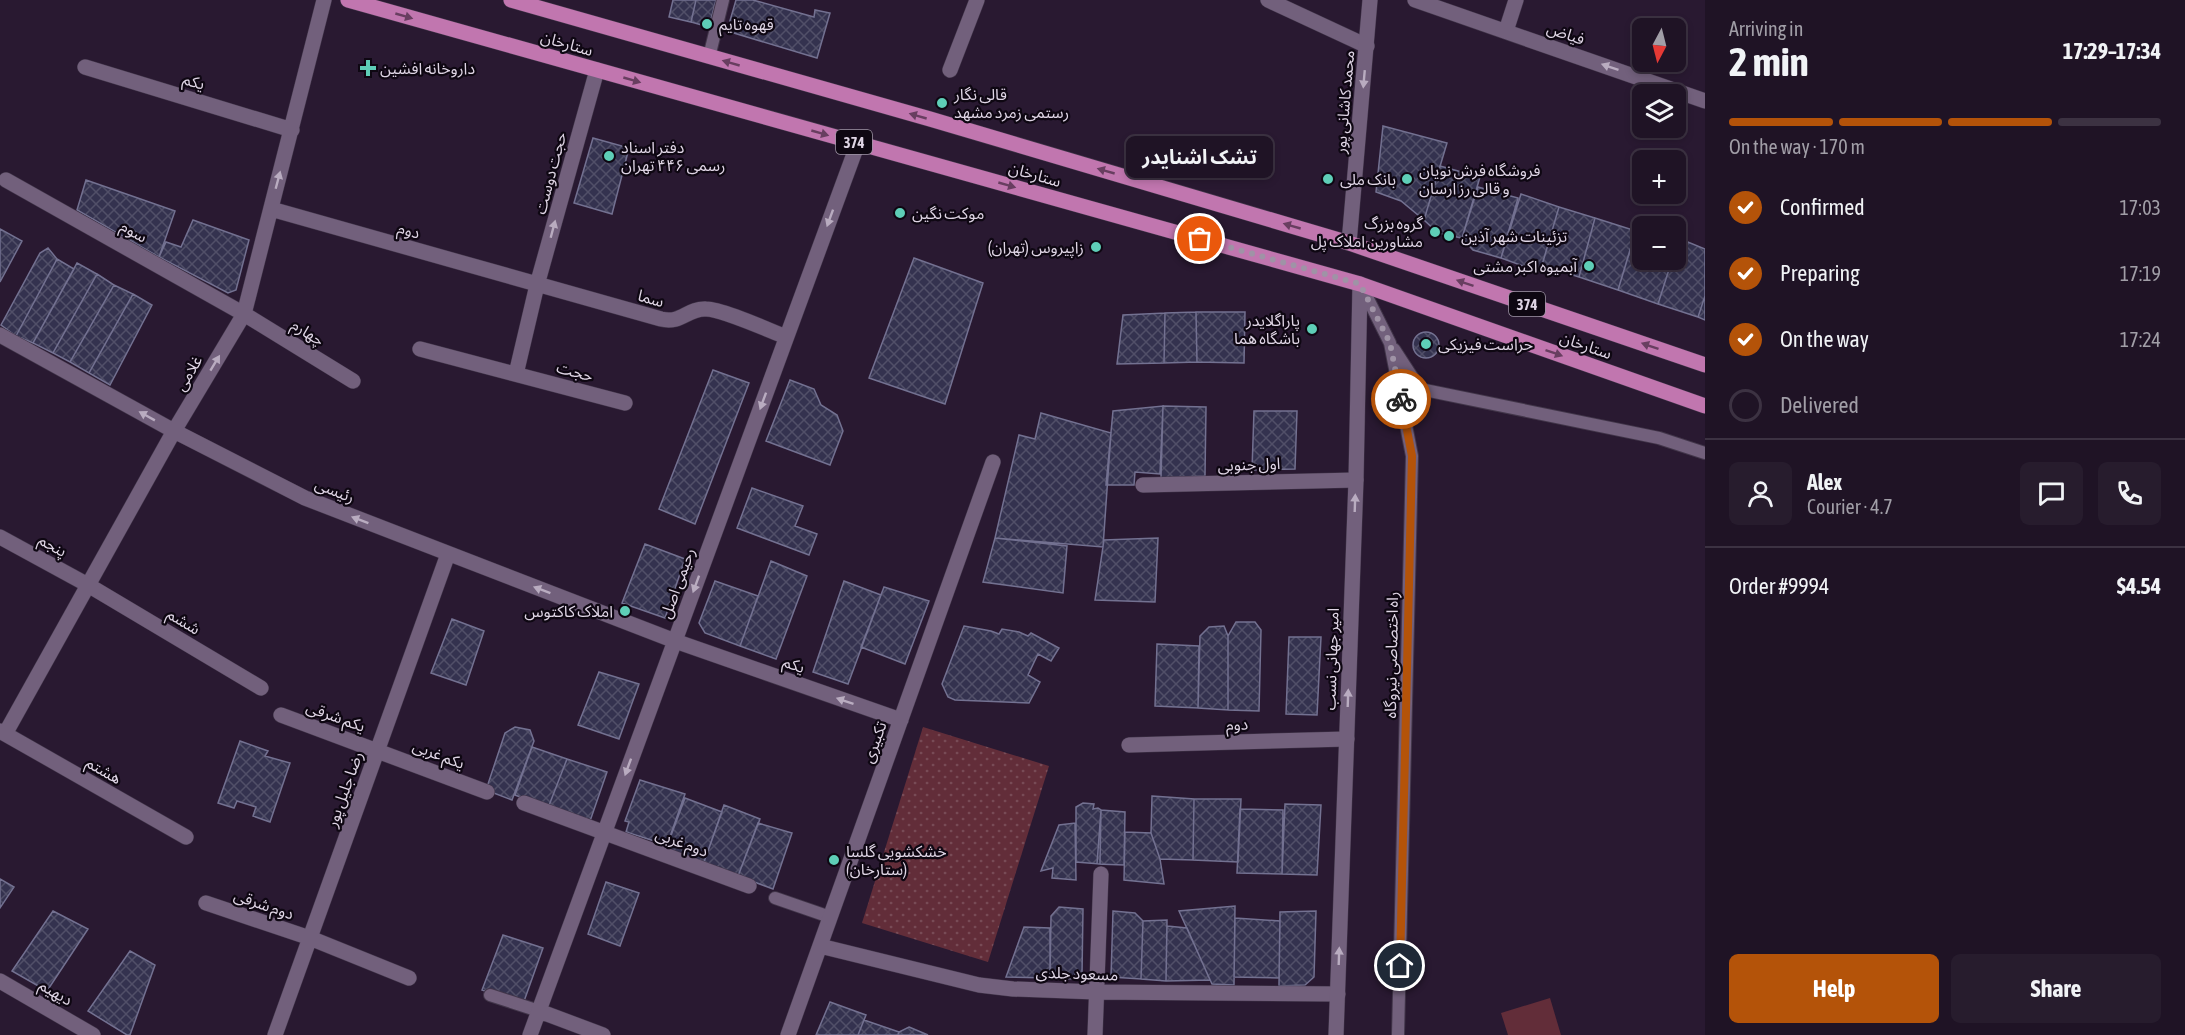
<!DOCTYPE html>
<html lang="en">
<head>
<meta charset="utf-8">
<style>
  :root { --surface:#1f1325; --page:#271c2d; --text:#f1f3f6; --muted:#a19ea7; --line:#3c3242; --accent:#b45309 }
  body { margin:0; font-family:"Asap Condensed","Noto Sans Arabic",sans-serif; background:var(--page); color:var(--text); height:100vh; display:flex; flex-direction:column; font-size:22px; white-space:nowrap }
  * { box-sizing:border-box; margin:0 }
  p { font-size:20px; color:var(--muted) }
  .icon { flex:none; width:33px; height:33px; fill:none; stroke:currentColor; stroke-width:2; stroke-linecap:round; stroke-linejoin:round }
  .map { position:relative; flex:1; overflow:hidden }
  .sheet { display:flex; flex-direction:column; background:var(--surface); width:480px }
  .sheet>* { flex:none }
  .needle { width:39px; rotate:187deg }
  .tools { position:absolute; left:1632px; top:18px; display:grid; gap:12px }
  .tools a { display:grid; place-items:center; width:54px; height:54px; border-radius:9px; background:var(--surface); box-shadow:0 3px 9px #0003,0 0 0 2px var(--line); font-size:30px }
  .pin { position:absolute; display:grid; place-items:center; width:51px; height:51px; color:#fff; margin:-26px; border:3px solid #fff; border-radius:50%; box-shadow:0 2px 6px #0007 }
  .courier { position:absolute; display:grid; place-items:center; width:60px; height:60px; margin:-30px; border:4px solid #b45309; border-radius:50%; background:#fff; color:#222; box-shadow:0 2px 8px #0007 }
  .bubble { position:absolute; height:42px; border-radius:9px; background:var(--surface); box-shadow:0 3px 9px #0003,0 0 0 2px var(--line); font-size:20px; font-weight:700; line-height:42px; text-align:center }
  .headline em { font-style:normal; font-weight:700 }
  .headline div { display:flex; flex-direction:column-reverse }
  .headline { display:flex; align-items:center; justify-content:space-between; height:102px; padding:0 24px }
  h1 { font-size:39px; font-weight:700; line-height:45px }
  .bar { display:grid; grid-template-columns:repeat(4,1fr); gap:9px 6px; align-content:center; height:72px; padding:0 24px }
  .bar i { height:8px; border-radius:4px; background:var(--line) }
  .bar .active { background:var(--accent) }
  .bar p { grid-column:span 4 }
  .line { display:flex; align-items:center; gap:15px; padding:0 24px; border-top:2px solid var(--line) }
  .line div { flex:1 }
  .round { display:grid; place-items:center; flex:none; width:63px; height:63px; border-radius:9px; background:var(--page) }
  ol { padding:0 24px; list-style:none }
  li { display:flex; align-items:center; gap:18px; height:66px }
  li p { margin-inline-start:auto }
  li .icon { padding:6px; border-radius:50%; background:var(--accent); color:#fff; stroke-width:4 }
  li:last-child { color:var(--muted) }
  li i { width:33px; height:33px; border:3px solid var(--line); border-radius:50% }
  .action { display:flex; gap:12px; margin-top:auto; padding:12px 24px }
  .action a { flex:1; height:69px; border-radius:9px; background:var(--accent); color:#fff; font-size:24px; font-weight:700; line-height:69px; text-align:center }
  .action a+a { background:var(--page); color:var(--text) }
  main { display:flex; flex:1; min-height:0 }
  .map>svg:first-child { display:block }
  .green { fill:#622d39 }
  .park { fill:url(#park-dots) }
  .building { fill:url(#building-cross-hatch); stroke:#737191; stroke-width:1.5 }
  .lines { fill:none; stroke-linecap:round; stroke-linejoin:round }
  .service-casing { stroke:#42364a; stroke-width:14 }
  .minor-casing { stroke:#42364a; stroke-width:16 }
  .tertiary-casing { stroke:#42364a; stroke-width:16 }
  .primary-casing { stroke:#42364a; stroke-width:16 }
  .service { stroke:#72607c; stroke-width:12 }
  .minor { stroke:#72607c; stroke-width:15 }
  .tertiary { stroke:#72607c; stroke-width:15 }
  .primary { stroke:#c176af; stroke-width:15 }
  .oneway { fill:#683e60 }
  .oneway2 { fill:#b9acc0 }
  .done { stroke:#9f93a6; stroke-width:6; stroke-dasharray:0 10.8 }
  .route { stroke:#b45309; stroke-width:8 }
  .poi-dot { fill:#5eceb7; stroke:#0e0712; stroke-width:2 }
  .labels { text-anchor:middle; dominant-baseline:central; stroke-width:4.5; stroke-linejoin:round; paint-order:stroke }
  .shield { fill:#0e0712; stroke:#a097a6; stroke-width:1.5 }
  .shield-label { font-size:15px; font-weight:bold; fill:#dfd5e5 }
  .poi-label { font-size:16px; fill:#dfd5e5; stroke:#0e0712; text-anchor:start }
  .street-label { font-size:16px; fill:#dfd5e5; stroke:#0e0712 }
</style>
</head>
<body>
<main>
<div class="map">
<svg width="1705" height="1035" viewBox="0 0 1705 1035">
  <defs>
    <pattern id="park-dots" width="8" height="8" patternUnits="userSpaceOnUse" patternTransform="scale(1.5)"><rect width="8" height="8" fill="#622d39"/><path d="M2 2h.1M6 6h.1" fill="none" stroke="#784b56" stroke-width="1.8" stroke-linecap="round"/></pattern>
    <pattern id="building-cross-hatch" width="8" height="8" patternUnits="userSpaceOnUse" patternTransform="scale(1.5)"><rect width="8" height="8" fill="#34324f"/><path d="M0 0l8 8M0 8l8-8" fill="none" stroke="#514f68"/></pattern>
  </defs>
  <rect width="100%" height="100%" fill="#291931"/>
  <!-- green -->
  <path class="green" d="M1550,998L1561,1035H1508L1501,1013Z"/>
  <!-- park -->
  <path class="park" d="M923,727L1049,766L988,962L862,923Z"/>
  <!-- building -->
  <path class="building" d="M673,0H696L691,22L669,17Z
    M696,0H716L709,27L691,22Z
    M736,0H753L814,17L815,10L830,13L817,58L727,31Z
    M1383,126L1447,143L1424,220L1401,201L1376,192Z
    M593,138L629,148L612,214L574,203Z
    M1440,166L1480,177L1462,238L1438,233L1424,220Z
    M86,180L175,211L159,257L77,210Z
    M1478,187L1518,198L1501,258L1473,250L1462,238Z
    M1521,194L1559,207L1540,272L1501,258Z
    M1559,207L1595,218L1579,277L1542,265Z
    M1595,218L1636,231L1618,290L1579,277Z
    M193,220L249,240L236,290L228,293L159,257L166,242L181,247Z
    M1639,220L1666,226H1642V260H1672L1658,304L1618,290Z
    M0,229L22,241L0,282Z
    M1676,229L1679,230L1676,247Z
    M1678,238L1705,249V296L1698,317L1658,304L1672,260H1676V247Z
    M48,248L57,259L16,336L1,325L40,253Z
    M914,258L983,283L945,404L869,378Z
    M57,259L74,269L33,343L16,336Z
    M77,263L97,274L53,353L33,343Z
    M97,274L114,285L70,362L53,353Z
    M114,285L133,294L89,373L70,362Z
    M133,294L152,305L110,385L89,373Z
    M1705,296V320L1698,317Z
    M1196,312L1197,362L1164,363L1165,313Z
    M1196,312H1245L1244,363L1197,362Z
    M1165,313L1164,363L1117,364L1123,315Z
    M1413 345a13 13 0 1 1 26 0a13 13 0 1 1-26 0Z
    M713,370L749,383L695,524L659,509Z
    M790,380L814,389L821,405L837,415L843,431L830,465L766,441Z
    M1163,406L1160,474L1135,472L1134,485H1106L1113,411Z
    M1163,406L1206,407L1205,476L1161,478Z
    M1254,411H1297L1295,469L1252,470Z
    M1041,413L1111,433L1103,547L995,538L1019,435L1035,439Z
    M752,488L803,506L795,526L817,534L809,555L737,528Z
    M995,538L1067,546L1063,593L983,582Z
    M1158,538L1155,602L1095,600L1104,540Z
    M645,544L685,559L665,618L622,603Z
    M771,561L807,576L776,659L740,646Z
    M715,581L758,596L740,646L705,633L699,623Z
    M844,581L881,595L848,684L813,672Z
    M884,587L929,601L905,664L861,647Z
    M452,619L484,631L466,685L431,673Z
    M1236,622H1255L1261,630L1259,711L1228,710V636Z
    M964,626L991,631L999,634L1002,629L1019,632L1028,636L1031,633L1059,648L1051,661L1038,654L1028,675L1040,682L1029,703L955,700L948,697L942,684Z
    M1224,626L1228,636V710L1198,708L1200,636L1209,627Z
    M1289,637H1321L1317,715L1286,714Z
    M1157,644L1199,646L1198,708L1155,706Z
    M599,672L639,684L619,739L578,725Z
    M515,727L530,730L534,741L512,800L486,790L505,733Z
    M240,741L268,751L265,756L290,763L270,822L253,816L256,807L237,801L234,808L218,803Z
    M532,747L567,759L548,808L515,795Z
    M567,759L607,772L589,824L548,808Z
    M640,780L685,794L667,845L626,832L629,822L625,821Z
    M1152,796L1194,799L1193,860L1160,859L1151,833Z
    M685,798L722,812L704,862L666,849Z
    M1194,799H1241L1238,862L1193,860Z
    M1083,803L1094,804L1093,809L1098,808L1101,810L1100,864L1076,862V807Z
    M1285,804L1321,805L1317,875L1282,874Z
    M724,805L760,819L738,876L704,862Z
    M1240,809L1283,810L1282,874L1237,873Z
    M1101,810L1125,812L1124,865L1097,864Z
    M758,823L792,833L773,889L738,876Z
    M1075,823L1076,880L1052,878L1053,868L1041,871L1059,825Z
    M1125,832L1151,833L1160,859L1164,884L1124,880Z
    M0,879L14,887L0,908Z
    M606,882L639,893L620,946L588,934Z
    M1235,906L1234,985L1212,984L1179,911Z
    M1059,907L1083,909L1082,975L1075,974V979L1050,978L1051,916Z
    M53,911L88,929L47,991L12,971Z
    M1113,911L1135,913L1143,921L1141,979L1111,977Z
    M1316,911L1314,977L1305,985L1279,986L1280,912Z
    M1235,918L1280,921L1279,978L1234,977Z
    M1167,920L1166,981L1141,979L1143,921Z
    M1167,926L1187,928L1210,980L1166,981Z
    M1024,927L1050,928V978L1006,977Z
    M503,935L543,948L523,1004L482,990Z
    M130,951L155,965L130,1035H127L88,1011Z
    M830,1002L866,1015L858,1035H816Z
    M864,1020L899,1032L898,1035H858Z
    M909,1027L928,1035H898L899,1032Z"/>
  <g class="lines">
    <!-- service casing -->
    <g class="service-casing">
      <path id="service" d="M709,57L723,0
        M1361,285L1390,343L1412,456L1398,1035
        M1394,349L1420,389L1659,438L1705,453
        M775,898L830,917
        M490,995L539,1011"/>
    </g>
    <!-- minor casing -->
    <g class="minor-casing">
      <path id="minor" d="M1268,0L1367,46
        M1415,0L1705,101
        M1506,31L1516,0
        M85,67L292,130
        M950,70L977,0
        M6,180L244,314L353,381
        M271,209L661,319C682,324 687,308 706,309C722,309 768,330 786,337
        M0,335L174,431L305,498L675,641L901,720
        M420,349L625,403
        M516,374L537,285L597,70
        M1143,485L1356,480
        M0,537L88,585L261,688
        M281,715L487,792
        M0,731L186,837
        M5,734L174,431L244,314L324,0
        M1129,745L1347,739
        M524,803L749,886
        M206,903L310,938L409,978
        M820,946L979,985L1013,989L1096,992L1338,994
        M0,981L93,1035
        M539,1011L603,1035
        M275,1035L448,554
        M530,1035L858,143
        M788,1035L993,462
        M1095,1035L1101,874"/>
    </g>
    <!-- tertiary casing -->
    <g class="tertiary-casing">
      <path id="tertiary" d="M1349,243L1370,0
        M1336,1035L1356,480L1360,284"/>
    </g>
    <!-- primary casing -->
    <g class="primary-casing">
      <path id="primary" d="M348,0L1360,284L1705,406
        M511,0L930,119L1349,243L1705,365"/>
    </g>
    <!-- service -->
    <use href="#service" class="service"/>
    <!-- minor -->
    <use href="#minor" class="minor"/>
    <!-- tertiary -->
    <use href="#tertiary" class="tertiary"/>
    <!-- primary -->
    <use href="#primary" class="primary"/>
  </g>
  <!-- one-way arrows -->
  <defs><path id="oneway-solid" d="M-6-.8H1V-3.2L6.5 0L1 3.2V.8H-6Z" transform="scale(1.5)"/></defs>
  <g class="oneway">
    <use href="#oneway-solid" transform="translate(404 16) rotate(16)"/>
    <use href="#oneway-solid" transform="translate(731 63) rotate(-164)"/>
    <use href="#oneway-solid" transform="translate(632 80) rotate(16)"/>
    <use href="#oneway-solid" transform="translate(918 116) rotate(-164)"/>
    <use href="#oneway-solid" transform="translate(820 133) rotate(16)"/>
    <use href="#oneway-solid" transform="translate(1106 171) rotate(-164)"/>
    <use href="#oneway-solid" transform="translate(1007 185) rotate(16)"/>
    <use href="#oneway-solid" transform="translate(1292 226) rotate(-164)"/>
    <use href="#oneway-solid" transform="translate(1465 283) rotate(-161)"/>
    <use href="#oneway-solid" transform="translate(1650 346) rotate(-161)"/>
    <use href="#oneway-solid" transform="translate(1554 353) rotate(19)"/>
  </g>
  <g class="oneway2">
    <use href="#oneway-solid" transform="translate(1610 67) rotate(-161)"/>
    <use href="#oneway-solid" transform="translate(1364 79) rotate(95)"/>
    <use href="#oneway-solid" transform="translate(278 180) rotate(-75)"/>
    <use href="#oneway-solid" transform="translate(830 218) rotate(110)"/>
    <use href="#oneway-solid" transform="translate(553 229) rotate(-75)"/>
    <use href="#oneway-solid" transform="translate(215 363) rotate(-59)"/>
    <use href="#oneway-solid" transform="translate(763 401) rotate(110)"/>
    <use href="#oneway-solid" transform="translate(147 416) rotate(-151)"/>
    <use href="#oneway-solid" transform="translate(1355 503) rotate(-88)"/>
    <use href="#oneway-solid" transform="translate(360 520) rotate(-159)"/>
    <use href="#oneway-solid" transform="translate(696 584) rotate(110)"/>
    <use href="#oneway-solid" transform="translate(542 590) rotate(-159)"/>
    <use href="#oneway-solid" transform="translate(1348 698) rotate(-88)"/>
    <use href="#oneway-solid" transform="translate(845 701) rotate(-161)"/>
    <use href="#oneway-solid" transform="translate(628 767) rotate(110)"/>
    <use href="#oneway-solid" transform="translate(1339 956) rotate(-88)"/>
  </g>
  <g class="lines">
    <!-- done -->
    <path class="done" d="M1200,239L1360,284L1390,343L1401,399"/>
    <!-- route -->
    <path class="route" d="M1400,966L1412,456L1401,399"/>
  </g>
  <!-- markers -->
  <g class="poi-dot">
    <circle cx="707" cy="24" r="6"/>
    <path d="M365 59h6v6h6v6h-6v6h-6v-6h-6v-6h6z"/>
    <circle cx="942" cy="103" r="6"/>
    <circle cx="609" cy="156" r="6"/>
    <circle cx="1328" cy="179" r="6"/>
    <circle cx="1407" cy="179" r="6"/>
    <circle cx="900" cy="213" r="6"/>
    <circle cx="1435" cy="232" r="6"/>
    <circle cx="1449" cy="236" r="6"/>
    <circle cx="1096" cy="247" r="6"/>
    <circle cx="1589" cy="266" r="6"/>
    <circle cx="1312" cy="329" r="6"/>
    <circle cx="1426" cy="344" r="6"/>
    <circle cx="625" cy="611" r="6"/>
    <circle cx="834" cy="860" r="6"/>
  </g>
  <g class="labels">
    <!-- shield labels -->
    <g class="shield">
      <rect x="836" y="130" width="36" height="24" rx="4.5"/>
      <rect x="1509" y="292" width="36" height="24" rx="4.5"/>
    </g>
    <g class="shield-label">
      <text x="854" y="142">374</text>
      <text x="1527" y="304">374</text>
    </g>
    <!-- poi labels -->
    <g class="poi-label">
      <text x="719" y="24">قهوه تایم</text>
      <text x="380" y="68">داروخانه افشین</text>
      <text x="954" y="94">قالی نگار<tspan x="954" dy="18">رستمی زمرد مشهد</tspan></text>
      <text x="621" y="147">دفتر اسناد<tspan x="621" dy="18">رسمی ۴۴۶ تهران</tspan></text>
      <text x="1419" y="170">فروشگاه فرش نویان<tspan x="1419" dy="18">و قالی رز ارسان</tspan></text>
      <text x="1340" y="179">بانک ملی</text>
      <text x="912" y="213">موکت نگین</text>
      <text x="1423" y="223" text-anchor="end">گروه بزرگ<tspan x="1423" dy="18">مشاورین املاک پل</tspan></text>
      <text x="1461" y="236">تزئینات شهر آذین</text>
      <text x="1084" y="247" text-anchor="end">زاپیروس (تهران)</text>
      <text x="1577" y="266" text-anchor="end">آبمیوه اکبر مشتی</text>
      <text x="1300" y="320" text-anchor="end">پاراگلایدر<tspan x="1300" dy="18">باشگاه هما</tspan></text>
      <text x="1438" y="344">حراست فیزیکی</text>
      <text x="613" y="611" text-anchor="end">املاک کاکتوس</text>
      <text x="846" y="851">خشکشویی گلسا<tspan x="846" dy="18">(ستارخان)</tspan></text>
    </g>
    <!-- street labels -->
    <g class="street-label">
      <text transform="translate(1566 33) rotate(19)">فیاض</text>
      <text transform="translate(567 43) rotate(16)">ستارخان</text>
      <text transform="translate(194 81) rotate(17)">یکم</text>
      <text transform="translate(1344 102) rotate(-85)">محمد کاشانی پور</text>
      <text transform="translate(550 173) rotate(-75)">حجت دوست</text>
      <text transform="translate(1035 174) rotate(16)">ستارخان</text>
      <text transform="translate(409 230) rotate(16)">دوم</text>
      <text transform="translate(134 231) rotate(29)">سوم</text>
      <text transform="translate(651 298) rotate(15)">سما</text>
      <text transform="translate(308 332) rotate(32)">چهارم</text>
      <text transform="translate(1586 345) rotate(19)">ستارخان</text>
      <text transform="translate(575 371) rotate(15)">حجت</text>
      <text transform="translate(188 373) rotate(-59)">غلامی</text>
      <text transform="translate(1249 464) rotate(-2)">اول جنوبی</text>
      <text transform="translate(335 490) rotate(22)">رئیسی</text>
      <text transform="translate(53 545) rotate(29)">پنجم</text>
      <text transform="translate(677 583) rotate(-70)">رحیمی اصل</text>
      <text transform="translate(184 621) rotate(31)">ششم</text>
      <text transform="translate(1391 655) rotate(-89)">راه اختصاصی نیروگاه</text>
      <text transform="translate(1331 659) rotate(-88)">امیر جهانی نسب</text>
      <text transform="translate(794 664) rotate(19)">یکم</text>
      <text transform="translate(336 716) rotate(20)">یکم شرقی</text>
      <text transform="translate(1237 724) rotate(-2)">دوم</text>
      <text transform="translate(874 742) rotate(-70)">تکبیری</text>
      <text transform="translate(439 754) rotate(21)">یکم غربی</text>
      <text transform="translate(104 770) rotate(30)">هشتم</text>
      <text transform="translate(344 789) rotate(-70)">رضا جلیل پور</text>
      <text transform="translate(682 842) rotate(20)">دوم غربی</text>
      <text transform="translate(264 904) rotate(19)">دوم شرقی</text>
      <text transform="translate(1077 973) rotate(2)">مسعود جلدی</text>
      <text transform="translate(56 992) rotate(30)">دیهیم</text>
    </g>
  </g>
</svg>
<div class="tools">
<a><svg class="needle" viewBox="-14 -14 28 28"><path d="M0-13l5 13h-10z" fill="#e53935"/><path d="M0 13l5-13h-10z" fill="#a19ea7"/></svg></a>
<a><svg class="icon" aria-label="layers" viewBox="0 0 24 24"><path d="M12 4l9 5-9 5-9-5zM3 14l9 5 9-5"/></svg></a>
<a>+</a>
<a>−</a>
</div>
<div class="pin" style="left:1200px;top:239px;background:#ea580c"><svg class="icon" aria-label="bag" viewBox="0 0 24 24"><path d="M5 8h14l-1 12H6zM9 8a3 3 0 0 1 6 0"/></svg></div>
<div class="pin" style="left:1400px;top:966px;background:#1f2937"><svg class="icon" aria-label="home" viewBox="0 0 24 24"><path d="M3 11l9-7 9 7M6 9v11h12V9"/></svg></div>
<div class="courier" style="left:1401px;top:399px"><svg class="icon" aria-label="bike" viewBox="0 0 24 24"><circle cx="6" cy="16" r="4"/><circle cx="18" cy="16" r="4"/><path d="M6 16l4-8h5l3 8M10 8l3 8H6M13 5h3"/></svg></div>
<div class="bubble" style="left:1126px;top:136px;width:147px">تشک اشنایدر</div>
</div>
<section class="sheet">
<div class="headline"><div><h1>2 min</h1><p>Arriving in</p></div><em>17:29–17:34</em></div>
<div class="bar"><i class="active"></i><i class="active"></i><i class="active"></i><i></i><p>On the way · 170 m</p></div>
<ol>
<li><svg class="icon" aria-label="check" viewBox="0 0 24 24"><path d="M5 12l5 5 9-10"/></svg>Confirmed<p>17:03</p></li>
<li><svg class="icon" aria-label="check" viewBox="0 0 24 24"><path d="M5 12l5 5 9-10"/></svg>Preparing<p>17:19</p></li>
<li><svg class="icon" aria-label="check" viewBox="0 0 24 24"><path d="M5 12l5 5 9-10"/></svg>On the way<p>17:24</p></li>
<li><i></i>Delivered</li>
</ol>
<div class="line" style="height:108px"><a class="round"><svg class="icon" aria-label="person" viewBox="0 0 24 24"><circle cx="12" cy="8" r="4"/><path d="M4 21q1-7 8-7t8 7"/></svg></a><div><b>Alex</b><p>Courier · 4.7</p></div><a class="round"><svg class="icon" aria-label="chat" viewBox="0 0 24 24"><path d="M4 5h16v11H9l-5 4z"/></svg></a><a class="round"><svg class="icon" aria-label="phone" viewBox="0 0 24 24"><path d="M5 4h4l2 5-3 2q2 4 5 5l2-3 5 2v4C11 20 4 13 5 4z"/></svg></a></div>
<div class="line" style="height:78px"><div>Order #9994</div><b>$4.54</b></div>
<div class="action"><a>Help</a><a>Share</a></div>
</section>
</main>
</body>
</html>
